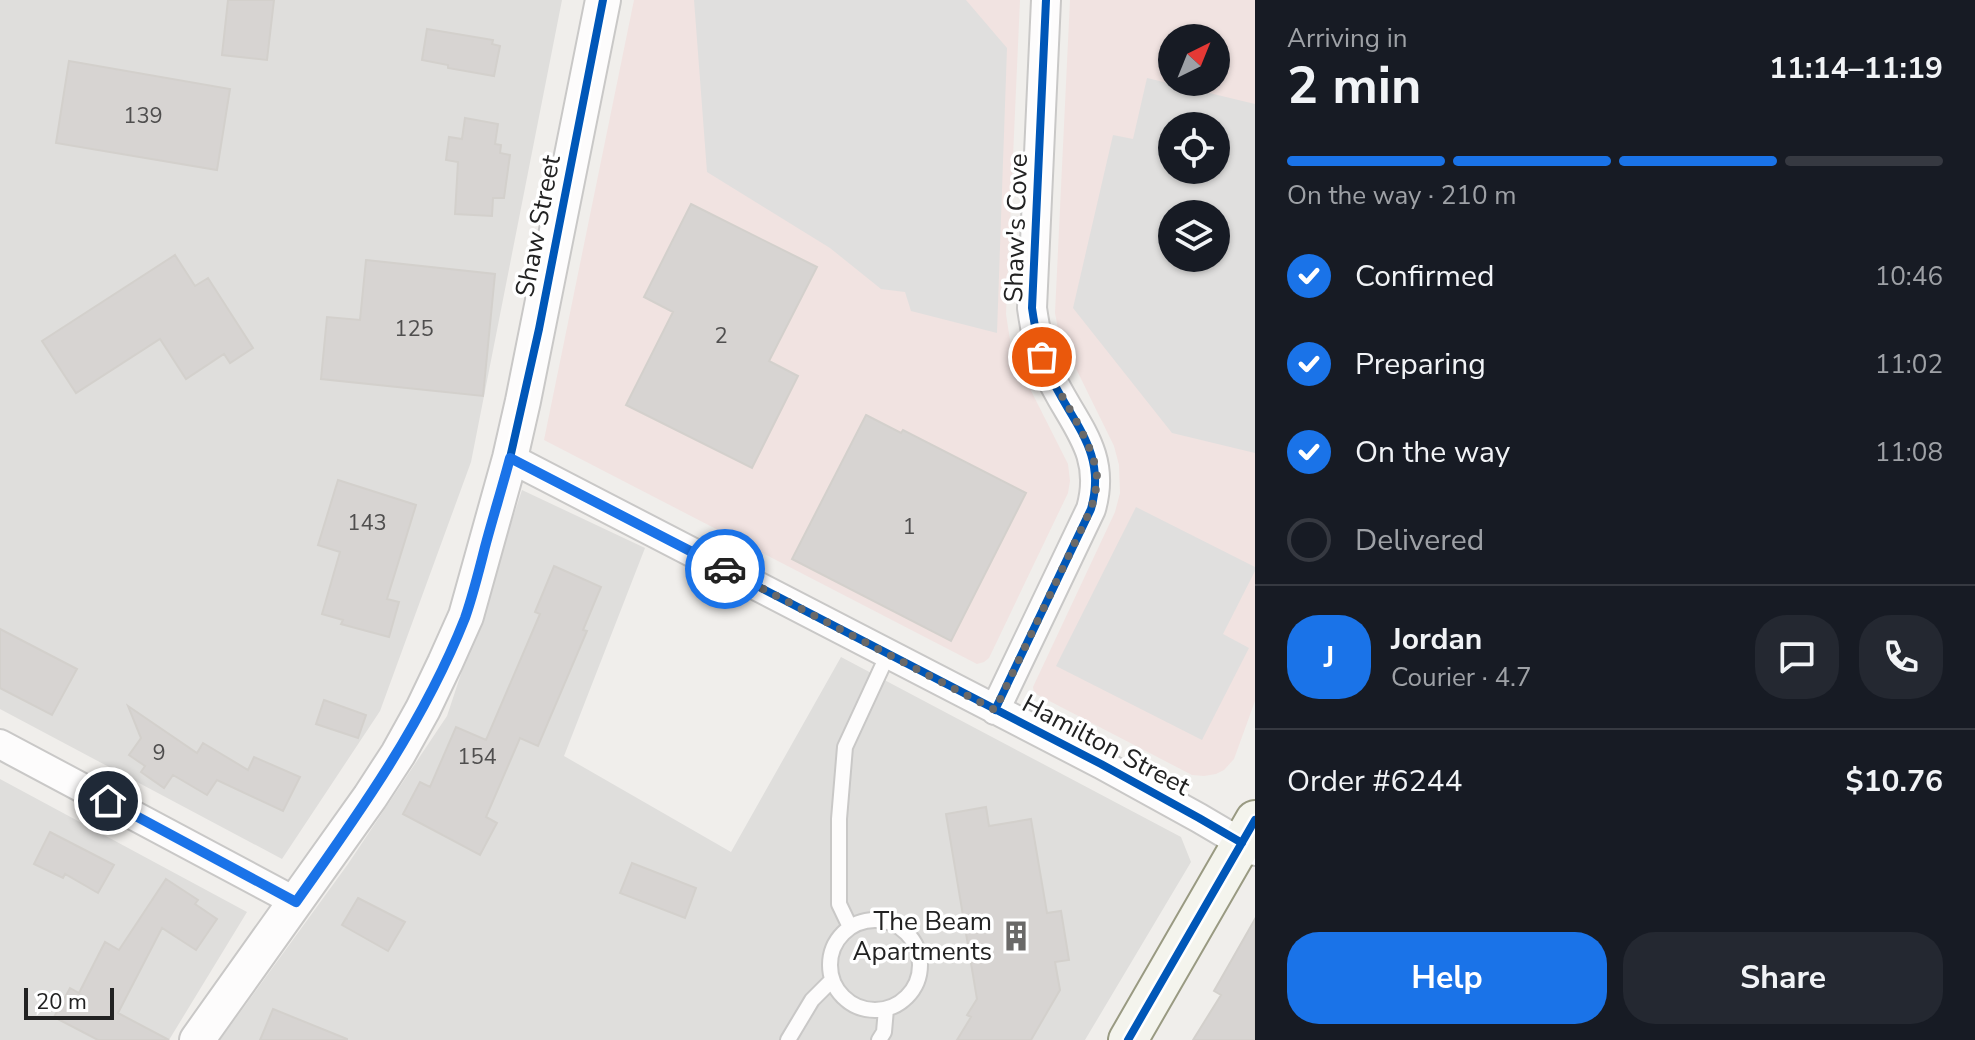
<!DOCTYPE html>
<html lang="en">
<head>
<meta charset="utf-8">
<style>
  :root { --surface:#171b24; --page:#242831; --text:#f1f3f6; --muted:#9ea1a6; --line:#363941; --accent:#1a73e8 }
  body { margin:0; font-family:"Nunito Sans",sans-serif; background:var(--page); color:var(--text); height:100vh; display:flex; flex-direction:column; font-size:30px; white-space:nowrap }
  * { box-sizing:border-box; margin:0 }
  p { font-size:26px; color:var(--muted) }
  .icon { flex:none; width:44px; height:44px; fill:none; stroke:currentColor; stroke-width:2; stroke-linecap:round; stroke-linejoin:round }
  .map { position:relative; flex:1; overflow:hidden }
  .side { display:flex; flex-direction:column; background:var(--surface); width:720px }
  .side>* { flex:none }
  .needle { width:52px; rotate:43deg }
  .controls { position:absolute; left:1158px; top:24px; display:grid; gap:16px }
  .controls a { display:grid; place-items:center; width:72px; height:72px; border-radius:50%; background:var(--surface); box-shadow:0 2px 6px #0004; font-size:40px }
  .scale { position:absolute; left:24px; bottom:20px; width:90px; box-sizing:border-box; padding-left:8px; border:4px solid #222; border-top:0; font-size:22px; line-height:28px; white-space:nowrap; color:#222; -webkit-text-stroke:6px #fff; paint-order:stroke }
  .pin { position:absolute; display:grid; place-items:center; width:68px; height:68px; color:#fff; margin:-34px; border:4px solid #fff; border-radius:50%; box-shadow:0 2px 8px #0007 }
  .courier { position:absolute; display:grid; place-items:center; width:80px; height:80px; margin:-40px; border:6px solid #1a73e8; border-radius:50%; background:#fff; color:#222; box-shadow:0 2px 10px #0007 }
  .head em { font-style:normal; font-weight:700 }
  .head div { display:flex; flex-direction:column-reverse }
  .head { display:flex; align-items:center; justify-content:space-between; height:136px; padding:0 32px }
  h1 { font-size:52px; font-weight:700; line-height:60px }
  .bar { display:grid; grid-template-columns:repeat(4,1fr); gap:12px 8px; align-content:center; height:96px; padding:0 32px }
  .bar i { height:10px; border-radius:6px; background:var(--line) }
  .bar .on { background:var(--accent) }
  .bar p { grid-column:span 4 }
  .line { display:flex; align-items:center; gap:20px; padding:0 32px; border-top:2px solid var(--line) }
  .line div { flex:1 }
  .round { display:grid; place-items:center; flex:none; width:84px; height:84px; border-radius:32px; background:var(--page) }
  ol { padding:0 32px; list-style:none }
  li { display:flex; align-items:center; gap:24px; height:88px }
  li p { margin-inline-start:auto }
  li .icon { padding:8px; border-radius:50%; background:var(--accent); color:#fff; stroke-width:4 }
  li:last-child { color:var(--muted) }
  li i { width:44px; height:44px; border:4px solid var(--line); border-radius:50% }
  .primary-button { display:flex; gap:16px; margin-top:auto; padding:16px 32px }
  .primary-button a { flex:1; height:92px; border-radius:32px; background:var(--accent); color:#fff; font-size:32px; font-weight:700; line-height:92px; text-align:center }
  .primary-button a+a { background:var(--page); color:var(--text) }
  main { display:flex; flex:1; min-height:0 }
  .map>svg:first-child { display:block }
  .residential { fill:#dfdedc }
  .commercial { fill:#f1e3e1; fill-rule:evenodd }
  .parking { fill:#e0dfde; fill-rule:evenodd }
  .building { fill:#d7d4d2; stroke:#d3d0cc; stroke-width:2 }
  .lines { fill:none; stroke-linecap:round; stroke-linejoin:round }
  .service-casing { stroke:#c9c8c7; stroke-width:18 }
  .minor-casing { stroke:#c9c8c7; stroke-width:32 }
  .tertiary-casing { stroke:#c9c8c7; stroke-width:38 }
  .secondary-casing { stroke:#999a82; stroke-width:42 }
  .service { stroke:#fdfcfc; stroke-width:14 }
  .minor { stroke:#fdfcfc; stroke-width:28 }
  .tertiary { stroke:#fdfcfc; stroke-width:34 }
  .secondary { stroke:#f4f4ed; stroke-width:38 }
  .cycleway-casing { stroke:#fff; stroke-width:13 }
  .cycleway { stroke:#0057b8; stroke-width:8 }
  .done { stroke:#6a6968; stroke-width:8; stroke-dasharray:0 14.4 }
  .route { stroke:#1a73e8; stroke-width:10 }
  .labels { text-anchor:middle; dominant-baseline:central; stroke-width:7; stroke-linejoin:round; paint-order:stroke }
  .number-label { font-size:22px; fill:#4f4e4e }
  .street-label { font-size:26px; fill:#222; stroke:#fff }
  .poi-label { font-size:26px; fill:#222; stroke:#fff; text-anchor:end }
</style>
</head>
<body>
<main>
<div class="map">
<svg width="1255" height="1040" viewBox="0 0 1255 1040">
  <rect width="100%" height="100%" fill="#f0eeeb"/>
  <!-- residential -->
  <path class="residential" d="M0,0H562L471,462L380,711L282,859L0,709Z
    M522,490L645,548L564,756L731,852L841,657L1181,837L1191,862L1085,1040H220L348,864L447,716Z
    M0,779L247,912L169,1040H0Z"/>
  <!-- commercial -->
  <path class="commercial" d="M634,0H1020L1006,314L1012,353L1068,464L1070,481L1068,493L989,658L984,662L977,664L544,440Z
    M1070,0H1255V701L1234,759L1224,770L1216,774L1204,776L1192,775L1034,693L1033,687L1115,512L1120,493L1119,465L1114,446L1059,334L1055,313ZM1172,38H1216V82H1172ZM1172,126H1216V170H1172ZM1172,214H1216V258H1172Z"/>
  <!-- parking -->
  <path class="parking" d="M694,0H966L1007,48L997,333L911,311L905,292L881,289L830,248L707,172Z
    M1147,78L1255,104V453L1172,433L1073,308L1113,135L1133,139ZM1216,126V170H1172V126ZM1216,214V258H1172V214Z
    M1136,507L1255,567V571L1223,634L1249,648L1202,740L1056,666Z"/>
  <!-- building -->
  <path class="building" d="M228,0H274L267,60L222,55Z
    M427,29L493,40L492,44L500,46L494,76L448,68V65L422,60Z
    M69,61L230,89L217,170L56,143Z
    M465,118L498,124L495,144L501,145L500,153L510,155L504,198H493L492,216L455,214L458,162L446,160L449,137L462,139Z
    M691,204L817,267L769,361L798,376L752,468L626,405L673,312L644,297Z
    M175,255L195,286L208,278L253,348L230,363L224,354L186,379L160,339L76,393L42,341Z
    M366,260L495,274L483,396L321,379L327,317L360,320Z
    M866,415L901,433L903,430L1026,493L951,641L792,559Z
    M338,480L416,505L387,599L399,602L389,637L341,624L343,620L322,614L340,552L318,545Z
    M554,566L601,587L583,630L587,631L538,746L520,738L486,817L497,823L480,855L403,814L420,782L430,787L456,727L486,740L540,614L535,612Z
    M0,629L77,669L52,715L0,688Z
    M324,700L366,715L358,738L316,724Z
    M128,706L197,753L203,743L248,770L254,757L300,777L283,811L217,780L207,795L173,775L164,788L141,772L145,766L129,755L141,738Z
    M986,807L989,826L1031,819L1047,913L1061,911L1069,960L1055,962L1060,990L1031,1040H957L971,1017L967,1015L977,999L946,814Z
    M50,832L114,865L98,893L65,874L63,878L34,864Z
    M632,863L696,888L685,918L620,893Z
    M166,879L198,900L195,904L217,919L196,950L162,928L118,1013L169,1040H98L54,1017L70,988L79,993L105,942L119,950Z
    M358,898L405,922L388,951L342,925Z
    M1255,919V1040H1193L1221,995L1214,991Z
    M273,1009L347,1039V1040H260Z"/>
  <g class="lines">
    <!-- service casing -->
    <g class="service-casing">
      <path id="service" d="M830 965a45 45 0 1 1 90 0a45 45 0 1 1-90 0Z
        M850,927L839,904V819L845,747L888,654
        M788,1040L812,1000L832,980
        M879,1040L884,1032L886,1009"/>
    </g>
    <!-- minor casing -->
    <g class="minor-casing">
      <path id="minor" d="M510,458L1101,764L1199,818L1255,851
        M995,710L1091,509C1108,449 1069,421 1047,369C1039,350 1035,329 1032,308L1046,0
        M0,744L296,902"/>
    </g>
    <!-- tertiary casing -->
    <g class="tertiary-casing">
      <path id="tertiary" d="M197,1040L370,797L398,754L423,709L445,663L466,616L510,458L523,401L603,0"/>
    </g>
    <!-- secondary casing -->
    <g class="secondary-casing">
      <path id="secondary" d="M1128,1040L1255,820"/>
    </g>
    <!-- service -->
    <use href="#service" class="service"/>
    <!-- minor -->
    <use href="#minor" class="minor"/>
    <!-- tertiary -->
    <use href="#tertiary" class="tertiary"/>
    <!-- secondary -->
    <use href="#secondary" class="secondary"/>
    <!-- cycleway casing -->
    <g class="cycleway-casing">
      <path id="cycleway" d="M603,0L539,329L510,458L1101,764L1199,818L1242,843
        M995,710L1091,509C1108,449 1069,421 1047,369C1039,350 1035,329 1032,308L1046,0
        M1128,1040L1255,820"/>
    </g>
    <!-- cycleway -->
    <use href="#cycleway" class="cycleway"/>
  </g>
  <g class="lines">
    <!-- done -->
    <path class="done" d="M725,569L995,710L1091,509C1094,498 1097,488 1097,477C1095,446 1063,400 1048,371L1042,357"/>
    <!-- route -->
    <path class="route" d="M108,801L296,902C360,812 424,722 465,618C473,595 479,571 485,547C493,517 502,488 510,458L725,569"/>
  </g>
  <!-- icons -->
  <defs>
    <g id="building-bare" transform="scale(2.4)"><path d="M-4-6H4V6H1V3H-1V6H-4ZM-2.5-4.3h1.7v1.8h-1.7ZM.8-4.3h1.7v1.8H.8ZM-2.5-1h1.7V.8h-1.7ZM.8-1h1.7V.8H.8Z" fill="#6a6968" stroke="#fff" stroke-width="2.5" paint-order="stroke"/></g>
  </defs>
  <g fill-rule="evenodd">
    <use href="#building-bare" x="1016" y="936"/>
  </g>
  <g class="labels">
    <!-- number labels -->
    <g class="number-label">
      <text x="143" y="116">139</text>
      <text x="414" y="329">125</text>
      <text x="721" y="336">2</text>
      <text x="367" y="523">143</text>
      <text x="909" y="527">1</text>
      <text x="159" y="753">9</text>
      <text x="477" y="757">154</text>
    </g>
    <!-- street labels -->
    <g class="street-label">
      <text transform="translate(538 226) rotate(-79)">Shaw Street</text>
      <text transform="translate(1016 228) rotate(-88)">Shaw's Cove</text>
      <text transform="translate(1106 745) rotate(28)">Hamilton Street</text>
    </g>
    <!-- poi labels -->
    <g class="poi-label">
      <text x="992" y="921">The Beam<tspan x="992" dy="30">Apartments</tspan></text>
    </g>
  </g>
</svg>
<div class="controls">
<a><svg class="needle" viewBox="-14 -14 28 28"><path d="M0-13l5 13h-10z" fill="#e53935"/><path d="M0 13l5-13h-10z" fill="#9ea1a6"/></svg></a>
<a><svg class="icon" aria-label="locate" viewBox="0 0 24 24"><circle cx="12" cy="12" r="6"/><path d="M12 2v4M12 18v4M2 12h4M18 12h4"/></svg></a>
<a><svg class="icon" aria-label="layers" viewBox="0 0 24 24"><path d="M12 4l9 5-9 5-9-5zM3 14l9 5 9-5"/></svg></a>
</div>
<div class="scale">20 m</div>
<div class="pin" style="left:1042px;top:357px;background:#ea580c"><svg class="icon" aria-label="bag" viewBox="0 0 24 24"><path d="M5 8h14l-1 12H6zM9 8a3 3 0 0 1 6 0"/></svg></div>
<div class="pin" style="left:108px;top:801px;background:#1f2937"><svg class="icon" aria-label="home" viewBox="0 0 24 24"><path d="M3 11l9-7 9 7M6 9v11h12V9"/></svg></div>
<div class="courier" style="left:725px;top:569px"><svg class="icon" aria-label="car" viewBox="0 0 24 24"><path d="M5 17H2v-5l4-1 3-4h7l3 4 3 1v5h-3M9 17h6M6 11h13"/><circle cx="7" cy="17" r="2"/><circle cx="17" cy="17" r="2"/></svg></div>
</div>
<section class="side">
<div class="head"><div><h1>2 min</h1><p>Arriving in</p></div><em>11:14–11:19</em></div>
<div class="bar"><i class="on"></i><i class="on"></i><i class="on"></i><i></i><p>On the way · 210 m</p></div>
<ol>
<li><svg class="icon" aria-label="check" viewBox="0 0 24 24"><path d="M5 12l5 5 9-10"/></svg>Confirmed<p>10:46</p></li>
<li><svg class="icon" aria-label="check" viewBox="0 0 24 24"><path d="M5 12l5 5 9-10"/></svg>Preparing<p>11:02</p></li>
<li><svg class="icon" aria-label="check" viewBox="0 0 24 24"><path d="M5 12l5 5 9-10"/></svg>On the way<p>11:08</p></li>
<li><i></i>Delivered</li>
</ol>
<div class="line" style="height:144px"><b class="round" style="background:var(--accent);color:#fff">J</b><div><b>Jordan</b><p>Courier · 4.7</p></div><a class="round"><svg class="icon" aria-label="chat" viewBox="0 0 24 24"><path d="M4 5h16v11H9l-5 4z"/></svg></a><a class="round"><svg class="icon" aria-label="phone" viewBox="0 0 24 24"><path d="M5 4h4l2 5-3 2q2 4 5 5l2-3 5 2v4C11 20 4 13 5 4z"/></svg></a></div>
<div class="line" style="height:104px"><div>Order #6244</div><b>$10.76</b></div>
<div class="primary-button"><a>Help</a><a>Share</a></div>
</section>
</main>
</body>
</html>
